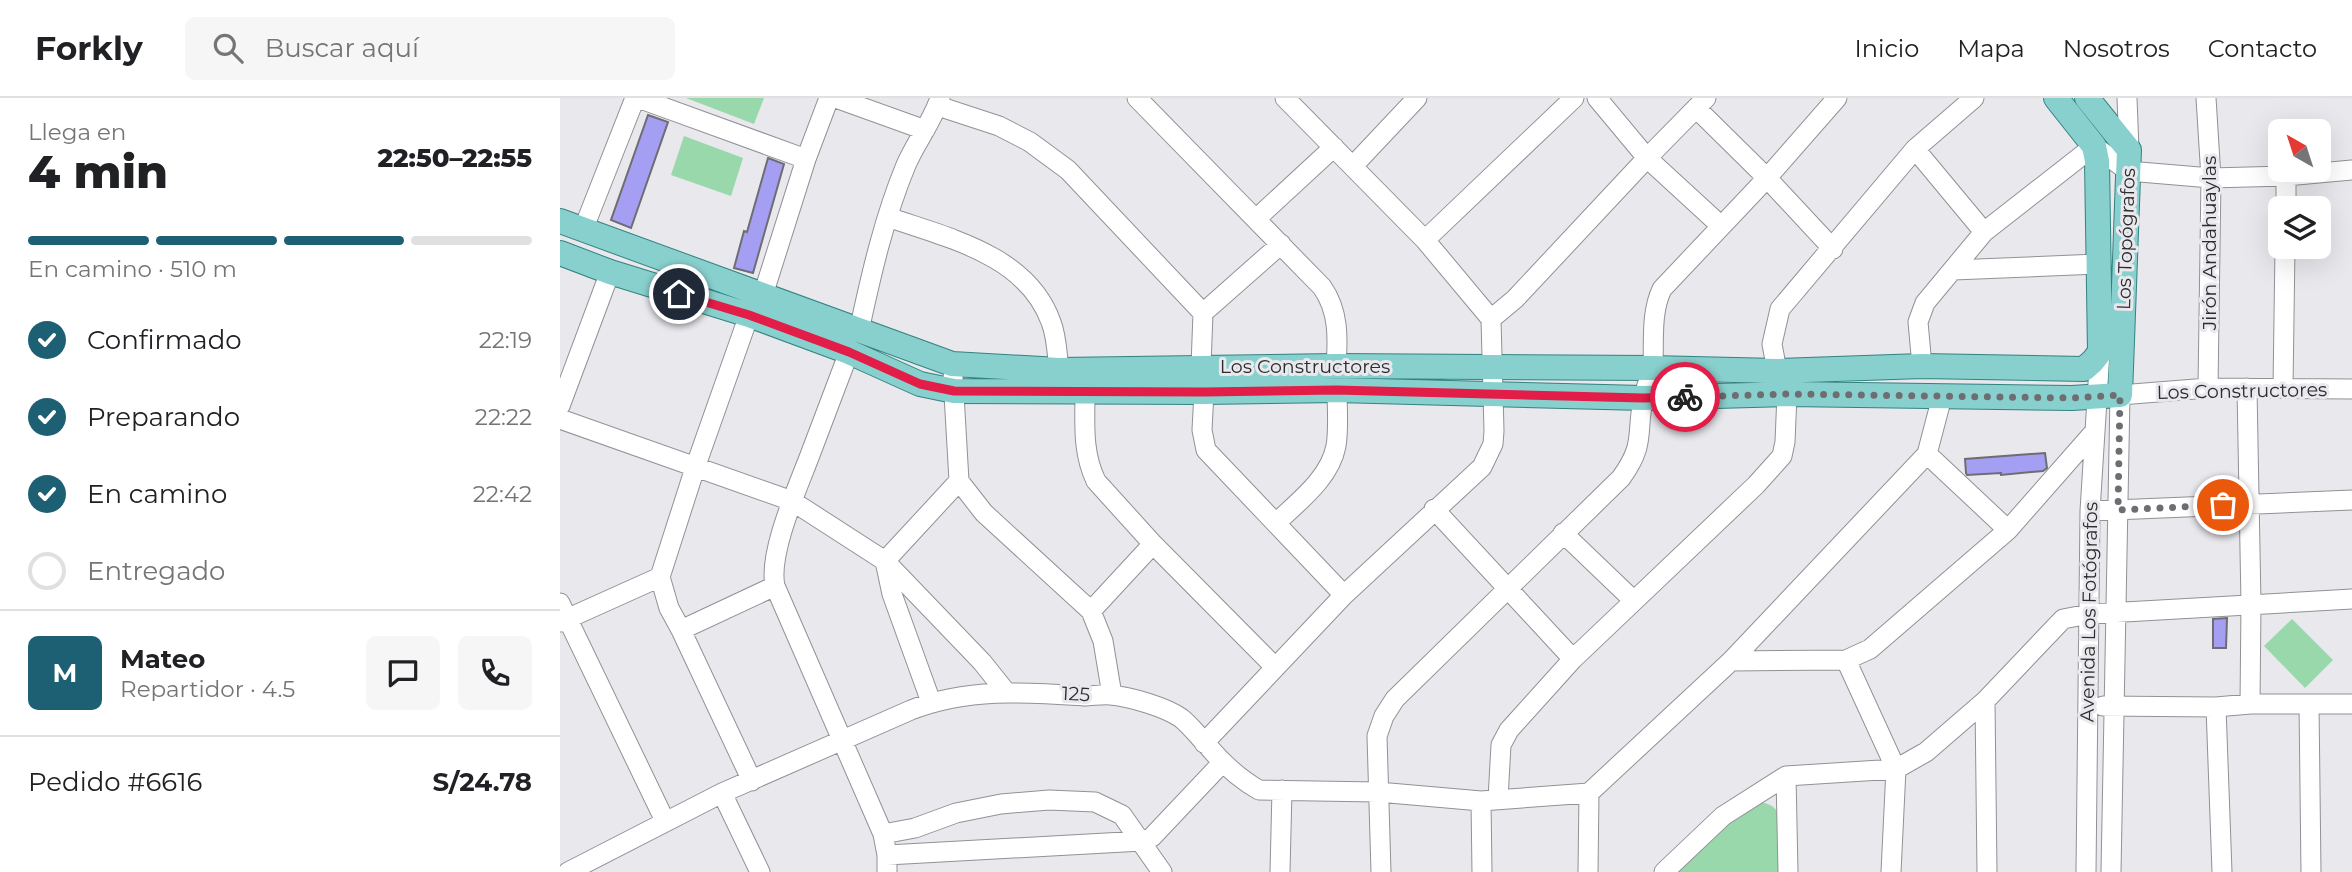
<!DOCTYPE html>
<html lang="es">
<head>
<meta charset="utf-8">
<style>
  :root { --surface:#fff; --page:#f6f6f6; --text:#202124; --muted:#757577; --line:#e0e0e0; --accent:#1d6073 }
  body { margin:0; font-family:Montserrat,sans-serif; background:var(--page); color:var(--text); height:100vh; display:flex; flex-direction:column; font-size:26px; white-space:nowrap }
  * { box-sizing:border-box; margin:0 }
  p { font-size:23px; color:var(--muted) }
  .icon { flex:none; width:38px; height:38px; fill:none; stroke:currentColor; stroke-width:2; stroke-linecap:round; stroke-linejoin:round }
  .map { position:relative; flex:1; overflow:hidden }
  .details { display:flex; flex-direction:column; background:var(--surface); width:560px }
  .details>* { flex:none }
  .needle { width:46px; rotate:321deg }
  .tools { position:absolute; left:1708px; top:21px; display:grid; gap:14px }
  .tools a { display:grid; place-items:center; width:63px; height:63px; border-radius:10px; background:var(--surface); box-shadow:0 7px 28px #0002; font-size:35px }
  .pin { position:absolute; display:grid; place-items:center; width:60px; height:60px; color:#fff; margin:-30px; border:4px solid #fff; border-radius:50%; box-shadow:0 2px 7px #0007 }
  .courier { position:absolute; display:grid; place-items:center; width:70px; height:70px; margin:-35px; border:5px solid #e11d48; border-radius:50%; background:#fff; color:#222; box-shadow:0 2px 9px #0007 }
  .overview em { font-style:normal; font-weight:800 }
  .overview div { display:flex; flex-direction:column-reverse }
  .overview { display:flex; align-items:center; justify-content:space-between; height:119px; padding:0 28px }
  h1 { font-size:46px; font-weight:800; line-height:52px }
  .bar { display:grid; grid-template-columns:repeat(4,1fr); gap:10px 7px; align-content:center; height:84px; padding:0 28px }
  .bar i { height:9px; border-radius:5px; background:var(--line) }
  .bar .selected { background:var(--accent) }
  .bar p { grid-column:span 4 }
  .line { display:flex; align-items:center; gap:18px; padding:0 28px; border-top:2px solid var(--line) }
  .line div { flex:1 }
  .round { display:grid; place-items:center; flex:none; width:74px; height:74px; border-radius:10px; background:var(--page) }
  ol { padding:0 28px; list-style:none }
  li { display:flex; align-items:center; gap:21px; height:77px }
  li p { margin-inline-start:auto }
  li .icon { padding:7px; border-radius:50%; background:var(--accent); color:#fff; stroke-width:4 }
  li:last-child { color:var(--muted) }
  li i { width:38px; height:38px; border:4px solid var(--line); border-radius:50% }
  header { display:flex; align-items:center; gap:42px; box-sizing:border-box; height:98px; padding:0 35px; background:var(--surface); border-bottom:2px solid var(--line) }
  header strong { font-size:33px }
  nav { display:flex; gap:38px; margin-inline-start:auto; font-size:24px }
  .search { width:490px; height:63px; background:var(--page); display:flex; align-items:center; gap:18px; box-sizing:border-box; padding:0 24px; border-radius:10px; color:var(--muted); font-size:26px }
  main { display:flex; flex:1; min-height:0 }
  .map>svg:first-child { display:block }
  .green { fill:#99d8ab }
  .building { fill:#a49ff3; stroke:#6d6d72; stroke-width:2 }
  .lines { fill:none; stroke-linecap:round; stroke-linejoin:round }
  .minor-casing { stroke:#919196; stroke-width:21 }
  .major-casing { stroke:#348280; stroke-width:26 }
  .minor { stroke:#fff; stroke-width:19 }
  .major { stroke:#88d0cd; stroke-width:24 }
  .done { stroke:#6e6e72; stroke-width:7; stroke-dasharray:0 12.6 }
  .route { stroke:#e11d48; stroke-width:9 }
  .labels { text-anchor:middle; dominant-baseline:central; stroke-width:6; stroke-linejoin:round; paint-order:stroke }
  .street-label { font-size:19px; fill:#2d2d2f; stroke:#e8e8ed }
</style>
</head>
<body>
<header>
<strong>Forkly</strong>
<div class="search"><svg class="icon" aria-label="search" viewBox="0 0 24 24"><circle cx="10" cy="10" r="6"/><path d="M15 15l6 6"/></svg>Buscar aquí</div>
<nav><a>Inicio</a><a>Mapa</a><a>Nosotros</a><a>Contacto</a></nav>
</header>
<main>
<section class="details">
<div class="overview"><div><h1>4 min</h1><p>Llega en</p></div><em>22:50–22:55</em></div>
<div class="bar"><i class="selected"></i><i class="selected"></i><i class="selected"></i><i></i><p>En camino · 510 m</p></div>
<ol>
<li><svg class="icon" aria-label="check" viewBox="0 0 24 24"><path d="M5 12l5 5 9-10"/></svg>Confirmado<p>22:19</p></li>
<li><svg class="icon" aria-label="check" viewBox="0 0 24 24"><path d="M5 12l5 5 9-10"/></svg>Preparando<p>22:22</p></li>
<li><svg class="icon" aria-label="check" viewBox="0 0 24 24"><path d="M5 12l5 5 9-10"/></svg>En camino<p>22:42</p></li>
<li><i></i>Entregado</li>
</ol>
<div class="line" style="height:126px"><b class="round" style="background:var(--accent);color:#fff">M</b><div><b>Mateo</b><p>Repartidor · 4.5</p></div><a class="round"><svg class="icon" aria-label="chat" viewBox="0 0 24 24"><path d="M4 5h16v11H9l-5 4z"/></svg></a><a class="round"><svg class="icon" aria-label="phone" viewBox="0 0 24 24"><path d="M5 4h4l2 5-3 2q2 4 5 5l2-3 5 2v4C11 20 4 13 5 4z"/></svg></a></div>
<div class="line" style="height:91px"><div>Pedido #6616</div><b>S/24.78</b></div>
</section>
<div class="map">
<svg width="1792" height="774" viewBox="0 0 1792 774">
  <rect width="100%" height="100%" fill="#e8e8ed"/>
  <!-- green -->
  <path class="green" d="M126,0H204L194,26Z
    M124,38L183,60L171,98L111,77Z
    M1732,521L1773,562L1745,590L1704,548Z
    M1197,703C1205,705 1212,706 1217,713C1225,723 1221,760 1221,774H1118L1178,713Z"/>
  <!-- building -->
  <path class="building" d="M88,17L108,24L71,130L51,122Z
    M208,60L224,66L193,175L174,170L184,133L187,134Z
    M1485,355L1487,370L1483,373L1441,377V375L1407,377L1406,375L1405,361Z
    M1667,520L1666,550H1653V521Z"/>
  <g class="lines">
    <!-- minor casing -->
    <g class="minor-casing">
      <path id="minor" d="M78,0L246,61
        M276,0L365,32
        M577,0L762,189C779,213 778,240 776,268
        M725,0L865,142L931,221
        M1037,0L1087,60L1160,127
        M1567,0L1569,52
        M1646,0L1651,80L1648,290
        M378,8L439,28L470,44L508,72L643,215L641,268
        M1136,10L1207,80L1273,151
        M1355,51L1424,134
        M793,68L857,0
        M1726,110V78
        M328,119C388,140 467,157 491,224C497,239 497,257 499,272
        M696,121L774,49
        M23,132L75,0
        M865,142L1014,0
        M1393,172L1538,166
        M203,197L246,61L269,0
        M643,215L721,146
        M189,217L135,370L100,479L109,510L121,532L192,683
        M299,233C311,177 324,120 346,67C356,44 372,24 380,0
        M289,254C276,288 263,323 250,357C238,389 208,455 215,488L323,736L327,757V774
        M1362,268L1358,224L1365,205L1424,134L1534,48L1568,73L1651,80L1726,78L1792,72
        M393,279L399,383L424,415L531,513L543,543L552,597
        M1687,290L1691,506L1690,606
        M1723,290L1725,149
        M644,294L642,332L646,352L784,497
        M525,295C525,325 522,354 536,383L593,446L715,569
        M0,308L50,174
        M0,321L232,403L325,463L422,564L446,594
        M1367,356L1448,432
        M874,411L1013,561
        M1530,413L1792,402
        M716,425C739,403 770,380 776,348C779,330 777,310 777,292
        M1003,435L1073,502
        M325,463L332,496L371,604
        M325,463L399,383
        M0,505L105,723
        M531,513L593,446
        M0,524L100,479
        M121,532L215,488
        M1286,562L1336,671L1331,774
        M1171,563L1367,356L1382,299
        M1425,603L1427,774
        M1749,606L1751,774
        M1543,608L1656,609L1690,606H1792
        M1656,609L1662,774
        M644,645L784,497L922,369L933,346L934,333L931,221L955,201L1087,60L1146,0
        M1226,678L1228,774
        M162,695L200,774
        M938,701L941,647L949,632L1013,561L1196,387L1222,358L1225,344L1227,296L1217,273L1212,246L1220,211L1355,51L1414,0
        M921,703L922,774
        M323,736L355,730L396,715L441,706L489,702L535,704L562,717L602,774
        M327,757L582,743L592,739L662,665
        M8,774L162,695L351,612C408,590 464,594 524,598C533,598 542,596 551,597C571,599 605,609 621,620C631,628 638,638 647,647C662,665 678,680 699,692L818,694L921,703L1029,695
        M720,774L722,692
        M821,774L817,638L824,618L835,601L1061,380C1087,344 1075,335 1084,298C1086,287 1092,277 1093,266C1094,241 1091,214 1102,191L1207,80L1277,0
        M1028,774L1029,695L1171,563L1286,562L1310,551L1448,432L1535,333
        M1104,774L1163,718L1226,678L1336,671L1366,654L1425,603L1503,521L1529,516L1792,501
        M1526,774L1530,413L1540,254
        M1551,774L1560,297L1648,290L1792,291"/>
    </g>
    <!-- major casing -->
    <g class="major-casing">
      <path id="major" d="M0,123L392,266L499,272L776,268L1092,270L1217,273L1362,268L1524,271L1533,263L1540,254L1537,63L1534,48L1496,0
        M0,155L50,174L189,217L289,254L360,286L394,293L644,294L777,292L1083,300L1227,296L1512,300L1560,297L1569,52L1527,0"/>
    </g>
    <!-- minor -->
    <use href="#minor" class="minor"/>
    <!-- major -->
    <use href="#major" class="major"/>
  </g>
  <g class="lines">
    <!-- done -->
    <path class="done" d="M1125,299L1227,296L1512,300L1560,297L1558,412L1663,407"/>
    <!-- route -->
    <path class="route" d="M119,196L189,217L289,254L360,286L394,293L644,294L776,292L1083,300L1125,299"/>
  </g>
  <g class="labels">
    <!-- street labels -->
    <g class="street-label">
      <text transform="translate(1566 141) rotate(-88)">Los Topógrafos</text>
      <text transform="translate(1649 145) rotate(-90)">Jirón Andahuaylas</text>
      <text x="745" y="268">Los Constructores</text>
      <text transform="translate(1682 293) rotate(-1)">Los Constructores</text>
      <text transform="translate(1529 514) rotate(-89)">Avenida Los Fotógrafos</text>
      <text transform="translate(516 596) rotate(3)">125</text>
    </g>
  </g>
</svg>
<div class="tools">
<a><svg class="needle" viewBox="-14 -14 28 28"><path d="M0-13l5 13h-10z" fill="#e53935"/><path d="M0 13l5-13h-10z" fill="#757577"/></svg></a>
<a><svg class="icon" aria-label="layers" viewBox="0 0 24 24"><path d="M12 4l9 5-9 5-9-5zM3 14l9 5 9-5"/></svg></a>
</div>
<div class="pin" style="left:1663px;top:407px;background:#ea580c"><svg class="icon" aria-label="bag" viewBox="0 0 24 24"><path d="M5 8h14l-1 12H6zM9 8a3 3 0 0 1 6 0"/></svg></div>
<div class="pin" style="left:119px;top:196px;background:#1f2937"><svg class="icon" aria-label="home" viewBox="0 0 24 24"><path d="M3 11l9-7 9 7M6 9v11h12V9"/></svg></div>
<div class="courier" style="left:1125px;top:299px"><svg class="icon" aria-label="bike" viewBox="0 0 24 24"><circle cx="6" cy="16" r="4"/><circle cx="18" cy="16" r="4"/><path d="M6 16l4-8h5l3 8M10 8l3 8H6M13 5h3"/></svg></div>
</div>
</main>
</body>
</html>
